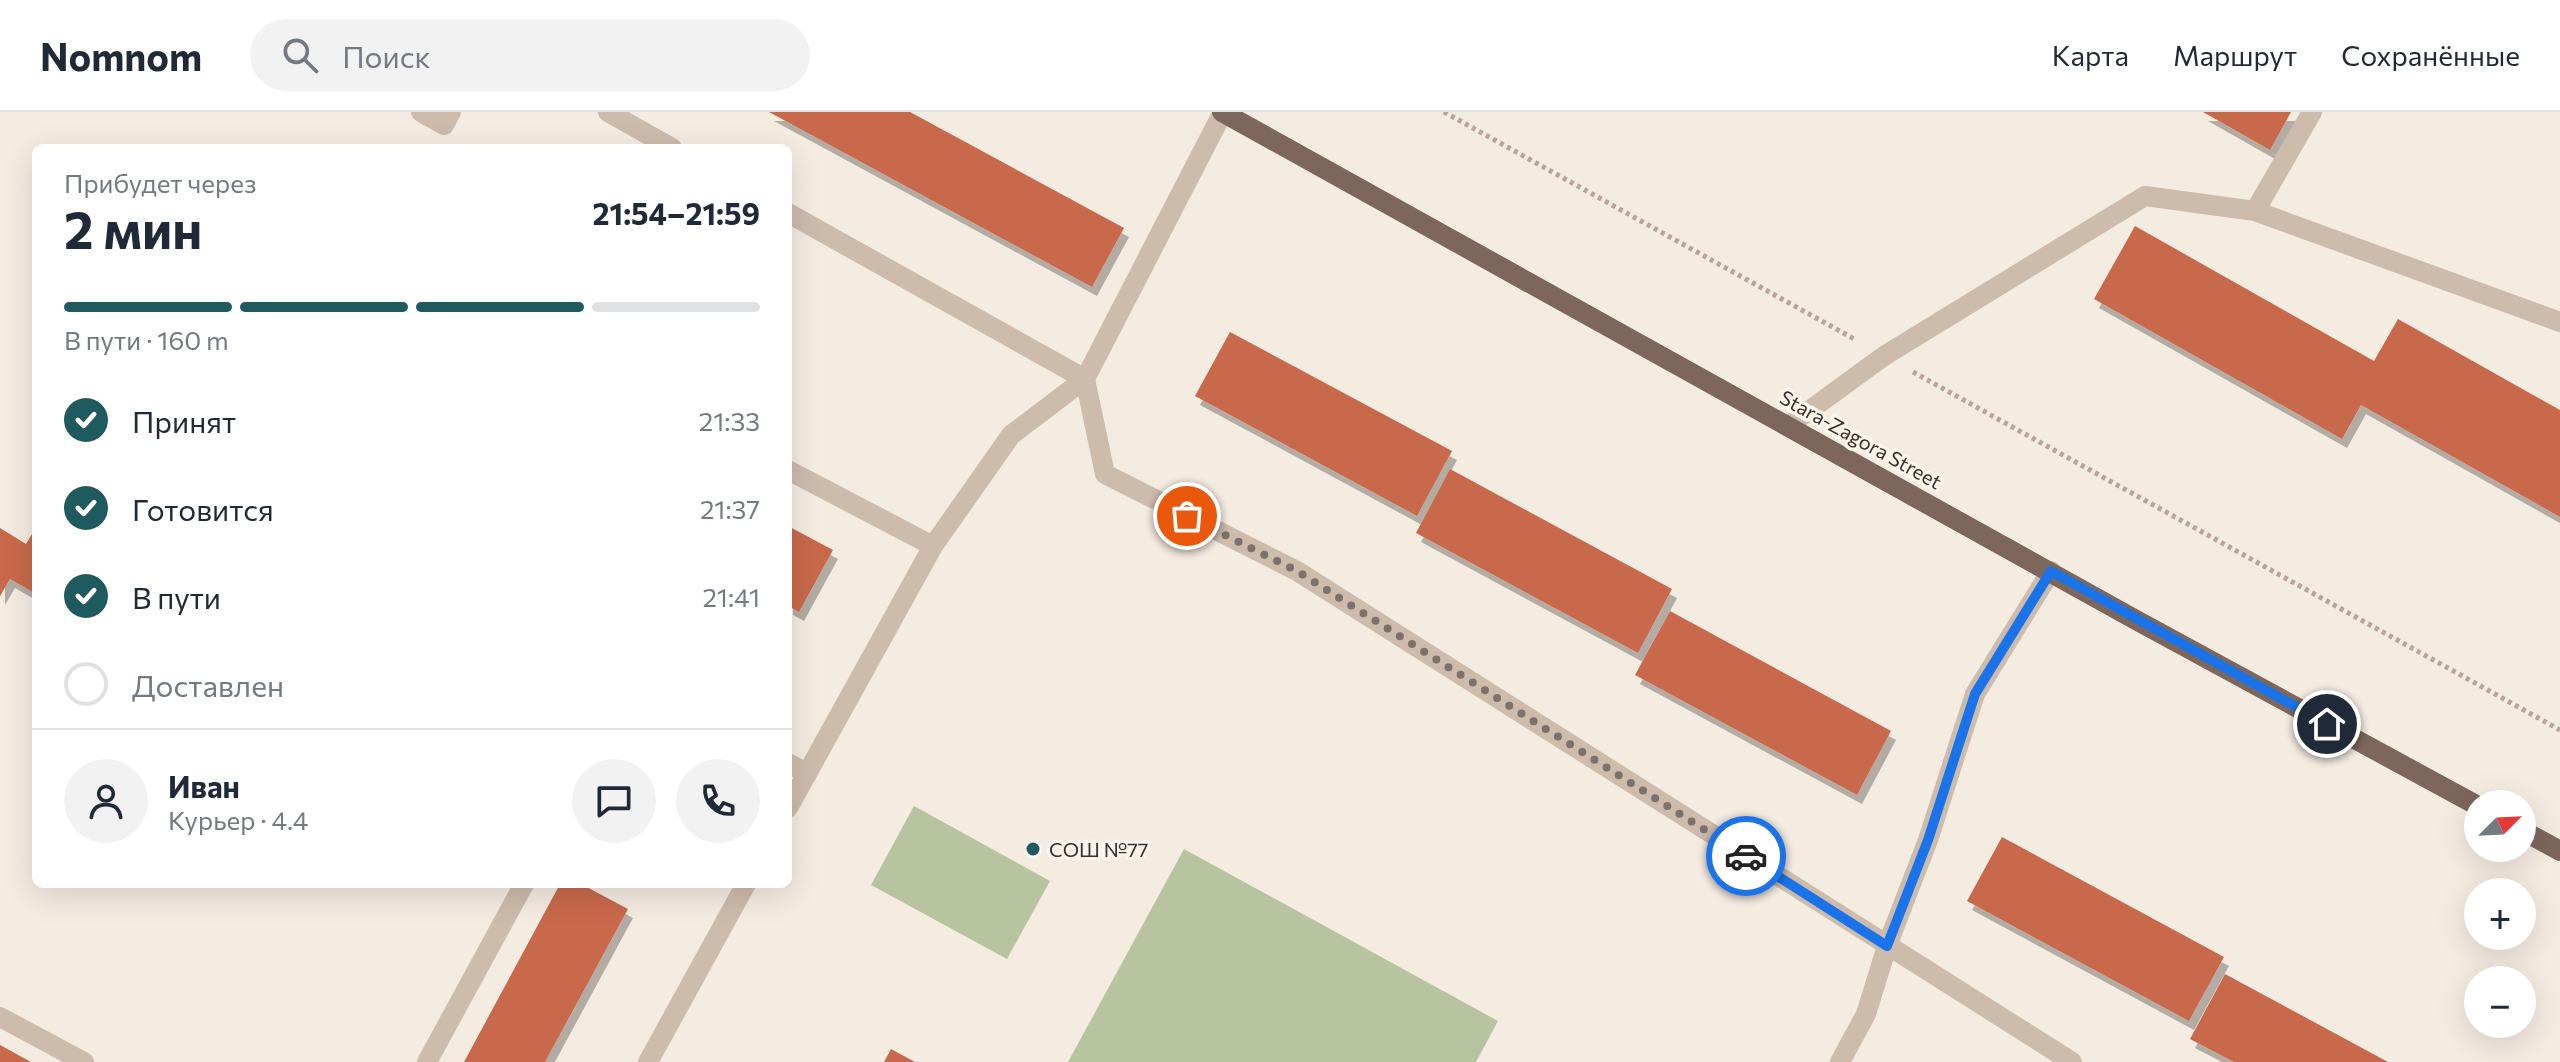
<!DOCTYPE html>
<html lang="ru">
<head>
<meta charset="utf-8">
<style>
  :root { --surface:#fff; --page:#f2f2f3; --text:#1f2937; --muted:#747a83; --line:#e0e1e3; --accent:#1f5a5e }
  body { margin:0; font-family:Commissioner,sans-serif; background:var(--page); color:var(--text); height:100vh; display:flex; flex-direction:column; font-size:30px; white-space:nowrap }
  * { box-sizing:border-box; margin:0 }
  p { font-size:26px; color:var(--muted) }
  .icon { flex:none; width:44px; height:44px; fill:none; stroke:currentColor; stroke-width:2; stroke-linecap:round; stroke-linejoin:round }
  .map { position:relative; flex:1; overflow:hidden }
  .panel { position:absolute; left:32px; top:32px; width:760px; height:744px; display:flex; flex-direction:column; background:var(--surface); border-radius:12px; box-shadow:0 8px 32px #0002 }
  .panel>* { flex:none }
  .needle { width:52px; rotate:66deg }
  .tools { position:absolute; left:2464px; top:678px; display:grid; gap:16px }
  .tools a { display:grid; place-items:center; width:72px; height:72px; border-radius:50%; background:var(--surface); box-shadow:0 8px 32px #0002; font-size:40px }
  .pin { position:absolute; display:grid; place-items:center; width:68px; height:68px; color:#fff; margin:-34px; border:4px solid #fff; border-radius:50%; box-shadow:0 2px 8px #0007 }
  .courier { position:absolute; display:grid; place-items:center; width:80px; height:80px; margin:-40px; border:6px solid #1a73e8; border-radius:50%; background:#fff; color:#222; box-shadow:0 2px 10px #0007 }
  .head em { font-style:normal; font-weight:700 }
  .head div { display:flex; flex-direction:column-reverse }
  .head { display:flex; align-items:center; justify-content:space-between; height:136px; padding:0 32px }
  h1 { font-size:52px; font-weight:700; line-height:60px }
  .bar { display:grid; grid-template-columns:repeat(4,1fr); gap:12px 8px; align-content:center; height:96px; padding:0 32px }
  .bar i { height:10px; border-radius:6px; background:var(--line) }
  .bar .on { background:var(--accent) }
  .bar p { grid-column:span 4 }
  .line { display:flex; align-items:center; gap:20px; padding:0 32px; border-top:2px solid var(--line) }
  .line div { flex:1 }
  .round { display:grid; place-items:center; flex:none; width:84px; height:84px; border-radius:42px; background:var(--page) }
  ol { padding:0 32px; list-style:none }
  li { display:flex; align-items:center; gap:24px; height:88px }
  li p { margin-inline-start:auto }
  li .icon { padding:8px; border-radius:50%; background:var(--accent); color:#fff; stroke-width:4 }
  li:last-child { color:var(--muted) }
  li i { width:44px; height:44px; border:4px solid var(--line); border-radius:50% }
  header { display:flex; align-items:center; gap:48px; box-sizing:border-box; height:112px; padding:0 40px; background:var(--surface); border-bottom:2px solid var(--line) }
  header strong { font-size:38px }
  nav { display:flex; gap:44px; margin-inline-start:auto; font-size:28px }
  .search { width:560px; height:72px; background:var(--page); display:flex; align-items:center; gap:20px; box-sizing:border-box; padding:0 28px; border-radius:44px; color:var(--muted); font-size:30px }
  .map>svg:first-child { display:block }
  .green { fill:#b8c4a0 }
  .building { fill:#c8694b; filter:url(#shadow) }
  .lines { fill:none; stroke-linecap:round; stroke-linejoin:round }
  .path { stroke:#b9a596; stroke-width:5; stroke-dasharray:4 4; stroke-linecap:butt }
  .minor { stroke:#cdbbac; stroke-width:20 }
  .major { stroke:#7d675c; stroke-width:20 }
  .done { stroke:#7c716b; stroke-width:8; stroke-dasharray:0 14.4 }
  .route { stroke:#1a73e8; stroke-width:10 }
  .poi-dot { fill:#1f5a5e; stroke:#fbf5ee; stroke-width:3 }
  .labels { text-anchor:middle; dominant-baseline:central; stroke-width:7; stroke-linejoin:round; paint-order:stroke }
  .street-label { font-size:20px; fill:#3b302b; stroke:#fbf5ee }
  .poi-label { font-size:20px; fill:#3b302b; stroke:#fbf5ee; text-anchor:start }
</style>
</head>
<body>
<header>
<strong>Nomnom</strong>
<div class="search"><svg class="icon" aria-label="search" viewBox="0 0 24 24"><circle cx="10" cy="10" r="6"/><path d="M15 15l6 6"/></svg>Поиск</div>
<nav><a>Карта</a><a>Маршрут</a><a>Сохранённые</a></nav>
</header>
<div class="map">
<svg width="2560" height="950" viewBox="0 0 2560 950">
  <defs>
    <filter id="shadow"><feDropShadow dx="5" dy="9" stdDeviation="0" flood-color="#0004"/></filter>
  </defs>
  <rect width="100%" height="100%" fill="#f4ebe1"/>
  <!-- green -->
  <path class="green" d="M914,694L1050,769L1007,847L871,773Z
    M1184,737L1498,909L1476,950H1068Z"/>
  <!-- building -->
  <path class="building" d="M769,0H910L1124,116L1092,175Z
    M2203,0H2291L2270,38Z
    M2135,114L2374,249L2398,207L2560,298V405L2361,293L2342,327L2094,187Z
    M1230,220L1452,339L1417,404L1195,284Z
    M1450,357L1672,477L1638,541L1416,421Z
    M788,414L833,438L799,500L788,494Z
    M36,415V482L10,467L0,484V416L26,432Z
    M1670,499L1891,619L1857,683L1635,563Z
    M2002,725L2224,845L2189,909L1967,789Z
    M560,772H581L628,797L545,950H464Z
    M2225,862L2388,950H2234L2190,927Z
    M0,933L31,950H0Z
    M891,937L915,950H884Z"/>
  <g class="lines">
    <!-- path -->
    <path class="path" d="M1444,0L1856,228
      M1913,260L2560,618"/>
    <!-- minor -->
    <path class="minor" d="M421,0L444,13L451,0
      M608,0L672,36
      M2255,99L2312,0
      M788,101L1085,267L1105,362L1297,459L2072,950
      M1788,314L1884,244L2145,84L2255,99L2560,210
      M788,358L933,434
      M788,651L807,661
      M788,696L933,434L1011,323L1085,267L1223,0
      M0,905L84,950
      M427,950L524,772
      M648,950L746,772
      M1840,950L1866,902L1887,834L1928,728L1975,582L2051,459"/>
    <!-- major -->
    <path class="major" d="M1222,0L2136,508L2478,694
      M2522,718L2560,739"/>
  </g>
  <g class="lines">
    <!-- done -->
    <path class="done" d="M1187,404L1297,459L1746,744"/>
    <!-- route -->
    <path class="route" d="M1746,744L1887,834L1928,728L1975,582L2051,459L2327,612"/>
  </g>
  <!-- markers -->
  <circle class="poi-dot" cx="1033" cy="737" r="8"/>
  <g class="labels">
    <!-- street labels -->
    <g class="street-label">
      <text transform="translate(1861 327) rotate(29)">Stara-Zagora Street</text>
    </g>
    <!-- poi labels -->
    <g class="poi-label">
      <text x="1049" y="737">СОШ №77</text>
    </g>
  </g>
</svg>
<div class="tools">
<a><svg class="needle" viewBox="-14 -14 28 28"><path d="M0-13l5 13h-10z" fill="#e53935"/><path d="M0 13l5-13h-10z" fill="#747a83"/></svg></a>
<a>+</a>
<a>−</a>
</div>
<div class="pin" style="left:1187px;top:404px;background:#ea580c"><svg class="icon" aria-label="bag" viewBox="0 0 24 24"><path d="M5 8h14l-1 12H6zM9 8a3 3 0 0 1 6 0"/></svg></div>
<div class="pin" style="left:2327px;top:612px;background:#1f2937"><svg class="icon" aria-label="home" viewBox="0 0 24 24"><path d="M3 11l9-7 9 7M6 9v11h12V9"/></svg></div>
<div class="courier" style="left:1746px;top:744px"><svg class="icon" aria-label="car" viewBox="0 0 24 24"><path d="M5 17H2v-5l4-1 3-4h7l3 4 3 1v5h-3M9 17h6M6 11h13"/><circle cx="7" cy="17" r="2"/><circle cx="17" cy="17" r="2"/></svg></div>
<section class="panel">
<div class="head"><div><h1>2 мин</h1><p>Прибудет через</p></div><em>21:54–21:59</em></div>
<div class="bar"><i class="on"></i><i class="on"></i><i class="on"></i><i></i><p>В пути · 160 m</p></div>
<ol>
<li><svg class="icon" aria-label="check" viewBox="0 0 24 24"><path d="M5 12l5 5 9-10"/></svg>Принят<p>21:33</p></li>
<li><svg class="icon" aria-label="check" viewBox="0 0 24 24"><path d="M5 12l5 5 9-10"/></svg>Готовится<p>21:37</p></li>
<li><svg class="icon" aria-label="check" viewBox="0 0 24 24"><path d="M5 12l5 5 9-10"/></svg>В пути<p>21:41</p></li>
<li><i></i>Доставлен</li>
</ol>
<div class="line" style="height:144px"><a class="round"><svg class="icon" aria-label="person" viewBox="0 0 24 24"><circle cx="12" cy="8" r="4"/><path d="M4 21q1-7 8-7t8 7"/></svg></a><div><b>Иван</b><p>Курьер · 4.4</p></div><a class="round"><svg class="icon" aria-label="chat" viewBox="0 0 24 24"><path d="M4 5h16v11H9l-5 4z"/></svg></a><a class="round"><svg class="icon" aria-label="phone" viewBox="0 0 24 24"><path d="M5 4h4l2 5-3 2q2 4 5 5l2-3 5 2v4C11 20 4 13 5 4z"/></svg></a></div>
</section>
</div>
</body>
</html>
